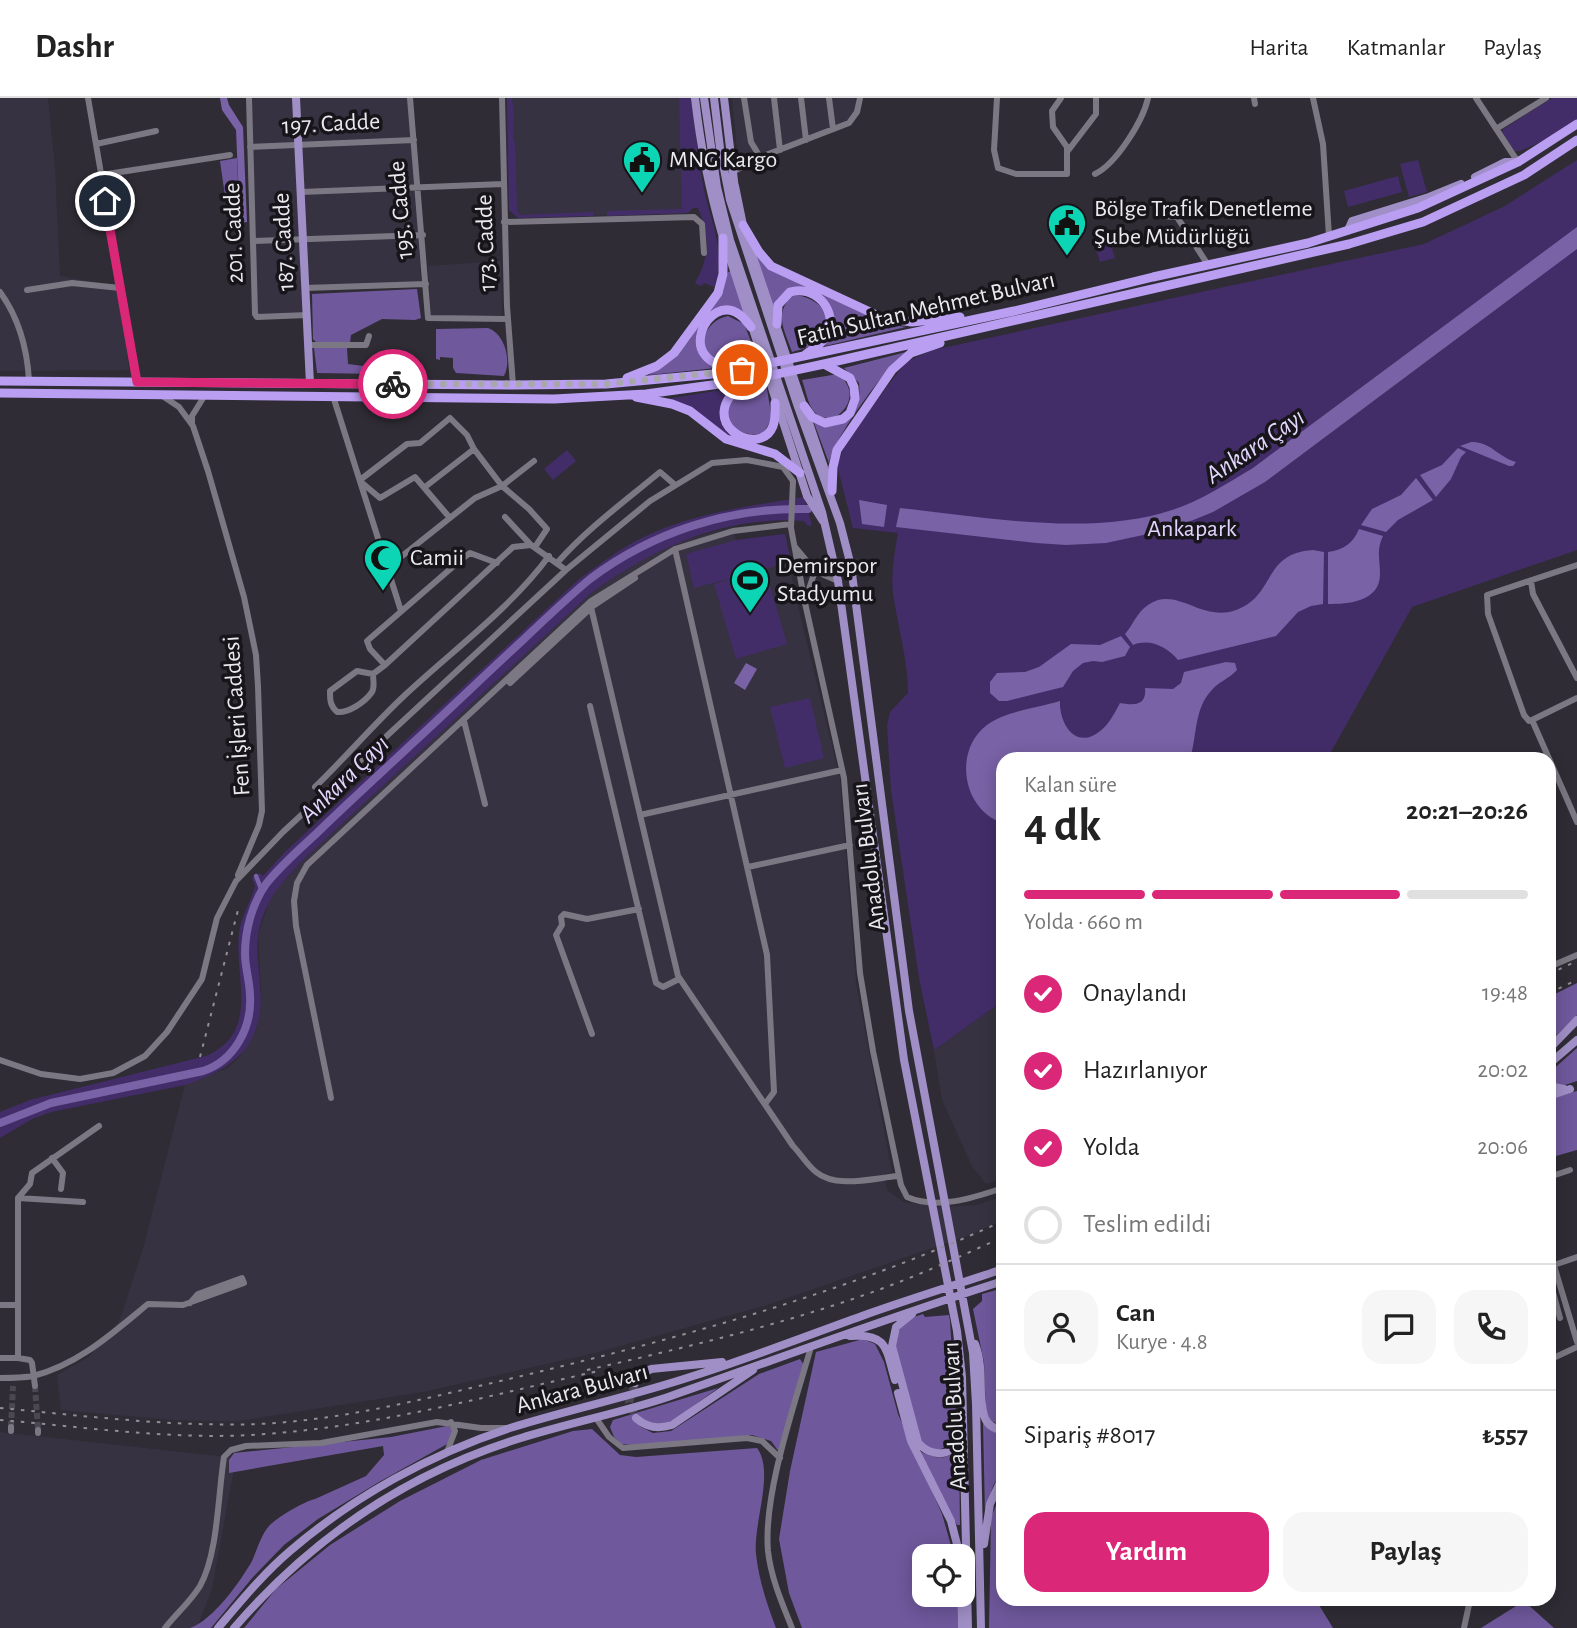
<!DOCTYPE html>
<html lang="tr">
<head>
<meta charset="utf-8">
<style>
  :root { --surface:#fff; --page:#f6f6f6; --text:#222; --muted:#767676; --line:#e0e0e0; --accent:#db2777 }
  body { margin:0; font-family:"Alegreya Sans",sans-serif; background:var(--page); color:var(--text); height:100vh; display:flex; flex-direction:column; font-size:26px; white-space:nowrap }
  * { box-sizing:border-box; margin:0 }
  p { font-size:23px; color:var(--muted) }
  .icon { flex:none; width:38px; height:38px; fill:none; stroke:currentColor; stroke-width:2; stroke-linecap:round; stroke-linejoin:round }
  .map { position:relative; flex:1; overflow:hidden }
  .drawer { position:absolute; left:996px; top:654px; width:560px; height:854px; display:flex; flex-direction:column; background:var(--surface); border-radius:21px; box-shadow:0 4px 18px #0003 }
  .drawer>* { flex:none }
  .buttons { position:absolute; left:912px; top:1446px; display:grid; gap:14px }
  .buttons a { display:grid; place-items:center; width:63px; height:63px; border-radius:14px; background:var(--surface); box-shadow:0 4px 18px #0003; font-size:35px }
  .pin { position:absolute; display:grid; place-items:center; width:60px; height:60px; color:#fff; margin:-30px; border:4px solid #fff; border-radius:50%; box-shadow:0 2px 7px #0007 }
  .courier { position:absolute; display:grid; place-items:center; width:70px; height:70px; margin:-35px; border:5px solid #db2777; border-radius:50%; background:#fff; color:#222; box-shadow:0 2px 9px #0007 }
  .summary em { font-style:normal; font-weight:700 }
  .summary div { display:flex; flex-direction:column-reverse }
  .summary { display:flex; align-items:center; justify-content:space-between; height:119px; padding:0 28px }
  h1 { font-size:46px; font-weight:700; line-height:52px }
  .bar { display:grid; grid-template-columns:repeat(4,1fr); gap:10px 7px; align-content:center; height:84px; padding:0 28px }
  .bar i { height:9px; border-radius:5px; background:var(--line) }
  .bar .active { background:var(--accent) }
  .bar p { grid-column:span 4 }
  .line { display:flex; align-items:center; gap:18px; padding:0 28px; border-top:2px solid var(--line) }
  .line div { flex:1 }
  .round { display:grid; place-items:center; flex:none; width:74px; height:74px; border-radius:21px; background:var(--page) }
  ol { padding:0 28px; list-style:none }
  li { display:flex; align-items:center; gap:21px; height:77px }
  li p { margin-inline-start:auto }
  li .icon { padding:7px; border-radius:50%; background:var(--accent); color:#fff; stroke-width:4 }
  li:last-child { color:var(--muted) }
  li i { width:38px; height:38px; border:4px solid var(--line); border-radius:50% }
  .button { display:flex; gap:14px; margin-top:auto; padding:14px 28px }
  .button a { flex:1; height:80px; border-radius:21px; background:var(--accent); color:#fff; font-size:28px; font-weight:700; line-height:80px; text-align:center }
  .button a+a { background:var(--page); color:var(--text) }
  header { display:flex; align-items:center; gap:42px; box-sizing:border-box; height:98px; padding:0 35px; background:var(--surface); border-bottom:2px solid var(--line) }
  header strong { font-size:33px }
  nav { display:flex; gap:38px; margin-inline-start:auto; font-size:24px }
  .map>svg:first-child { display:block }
  .built { fill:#373241 }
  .green { fill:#432d69 }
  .forest { fill:#6f589c }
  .water { fill:#7962a6 }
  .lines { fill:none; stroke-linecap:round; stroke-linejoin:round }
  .canal { stroke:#7962a6; stroke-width:4.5 }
  .river { stroke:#7962a6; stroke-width:8 }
  .minor-tunnel { stroke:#4b4851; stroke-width:6; stroke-dasharray:6 3; stroke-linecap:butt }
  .major-tunnel { stroke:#4b4851; stroke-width:8; stroke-dasharray:8 4; stroke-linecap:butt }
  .minor { stroke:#7b7883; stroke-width:6 }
  .major { stroke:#a08fc6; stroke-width:8 }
  .highway { stroke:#b99ef2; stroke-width:9 }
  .rail { stroke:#908e96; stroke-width:2; stroke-dasharray:3.5 7; stroke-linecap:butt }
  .done { stroke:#a9a7ae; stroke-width:7; stroke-dasharray:0 12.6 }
  .route { stroke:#db2777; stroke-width:9 }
  .labels { text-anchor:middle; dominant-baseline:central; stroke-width:7; stroke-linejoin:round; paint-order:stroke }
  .street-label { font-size:24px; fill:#eae9ef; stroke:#171519 }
  .poi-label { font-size:24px; fill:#eae9ef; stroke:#171519; text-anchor:start }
  .park-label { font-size:24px; fill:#e0d4fc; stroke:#171519 }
  .water-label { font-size:26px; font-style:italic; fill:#e2d7ff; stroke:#171519 }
</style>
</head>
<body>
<header>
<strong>Dashr</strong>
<nav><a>Harita</a><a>Katmanlar</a><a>Paylaş</a></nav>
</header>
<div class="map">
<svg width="1577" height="1530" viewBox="0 0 1577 1530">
  <rect width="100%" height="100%" fill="#2f2c35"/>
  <!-- built -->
  <path class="built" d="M0,0H48L55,71L60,178L115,188L123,221L129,272L0,273Z
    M252,0H411L421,184L310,193V213L256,217Z
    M507,0H683L690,111L688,115L518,120L509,112Z
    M732,0H855L857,14L853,22L742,66L738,61Z
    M501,163L502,217L431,220L428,168Z
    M733,429L737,446L783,439L799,512L840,681L856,885L892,1074L884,1076L887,1092L903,1104L938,1109L977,1107L1003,1098V1122L970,1137L767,1207L599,1254L423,1294L238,1323L173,1322L61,1312L57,1277L89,1259L120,1222L144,1147L185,987L226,971L238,961L256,932L261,892L258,837L269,803L277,789L306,759L591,495L636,464L659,452L678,444Z
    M1003,903V1081L986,1086L972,1068L942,1002L934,952Z
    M0,1334L236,1360L212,1491L197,1530H0Z"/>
  <!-- green -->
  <path class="green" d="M507,0H512L514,12L513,43L515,44L517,113L520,117L593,114V118L518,120L509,112Z
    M679,0H691C695,29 698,58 703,87C709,121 728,155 714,189L704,185L701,188L695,185C710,159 710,138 698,110H693L688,115L607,118V113L682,111Z
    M1552,0H1577V22L1554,38L1520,53H1515L1502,34L1503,31Z
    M1418,62L1427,94L1409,99L1400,66Z
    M1577,62V452L1412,509L1327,661L1003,662V903L934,952L919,880L891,692L887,627L890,614L908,595C908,563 899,533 894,502C890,480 894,457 898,435L853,430L837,367L848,340L906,264L933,252L1424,146L1505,108Z
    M1398,78L1402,94L1348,109L1344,93Z
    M1108,138L1115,160L1100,164L1093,142Z
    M727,291C720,320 717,315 735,342C711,328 695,308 667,301Z
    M567,352L576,363L553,382L544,371Z
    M804,399L812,427L808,428L804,423C725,417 653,450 591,495L306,759C286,779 269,797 261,824C254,845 259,866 260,888C265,946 236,970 185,987L51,1014L32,1021L0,1040V1014L30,1002L206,958C261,934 234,880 239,835C241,818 251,804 255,788L252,780L259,775L263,778L284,755L578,482C596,469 613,456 632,445C685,416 745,409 804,399Z
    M785,436L791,463L765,471L787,546L736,561L714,486L758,473L694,490L686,456L736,442Z
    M810,600L824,660L785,670L770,609Z"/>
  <!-- forest -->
  <path class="forest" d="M237,60L240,132L230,133L220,63Z
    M753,151L768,168L805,189L888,226L906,229L825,248L832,232L823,200L794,190L774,212Z
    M731,173L745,216L732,210L703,224L706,261L716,270L649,277L677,257L690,241L723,193L728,174Z
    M417,191L421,220L415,222L382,221L351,237L350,245H317L313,241L312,196Z
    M792,197C813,197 838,215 822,238C815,248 803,251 792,254C784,231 774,217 792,197Z
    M728,218L744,226L757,258C746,260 728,266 717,262C695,253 703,223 728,218Z
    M488,230C505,236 512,263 504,278L456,275L453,270V260L440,259V262L436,261V231Z
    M316,249L347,250L348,266L379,270V276L317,275L314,250Z
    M906,254C884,272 835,338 829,365L814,325C846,333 862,317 859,285L844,270Z
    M838,276C856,290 852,309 834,320C809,322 809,302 802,282Z
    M766,285L772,321L763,335C737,342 714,318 734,297C742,289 756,288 766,285Z
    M1577,885V917L1549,944V899Z
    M1577,950V983L1559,989L1549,984V975Z
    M1577,993V1052L1549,1060V1001Z
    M1003,1190V1328L991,1323L986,1314L984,1264L973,1211L982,1203V1196Z
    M923,1216L925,1219L949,1217L950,1223L957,1333C949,1350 933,1362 921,1341L895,1248L898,1231L911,1220Z
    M863,1241L875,1246L884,1264L898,1316L942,1416L954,1458H924V1496H957L958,1530H802L789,1495L779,1441L790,1373L816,1254Z
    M800,1261L804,1267L779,1354L771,1343L752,1337L643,1348L622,1346L614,1339L610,1329L613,1322L718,1290L674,1322L664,1326L635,1323L641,1329L653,1335L671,1333L759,1276Z
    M983,1325L991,1332L1003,1335V1370L993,1388L985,1416Z
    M447,1328L452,1330L453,1334L449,1345L379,1384L318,1421L284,1447L253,1479L211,1530H190C213,1522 240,1484 252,1463C257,1452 261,1437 269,1428C276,1420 305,1403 315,1401L366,1378L384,1357L383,1348L229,1375V1362L234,1355L391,1339Z
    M592,1331L620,1357L636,1359L757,1350C775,1374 753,1425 756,1456C759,1483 767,1506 776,1530H244L276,1491L330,1447L400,1403L481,1362L573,1333Z
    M919,1353C932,1359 944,1364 955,1353L959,1354L960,1427H957Z
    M1003,1389V1502H1316L1333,1530H989L991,1420Z
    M1524,1503L1554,1530H1481Z"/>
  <!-- water -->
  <path class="water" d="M220,0H227L229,7L243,29L247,124L240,125L236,32L222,12Z
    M1577,129V151L1265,384L1213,414L1171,431L1106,445L1066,447L1036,445L896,429L900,410C983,419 1091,439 1172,412C1201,403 1227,385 1253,370Z
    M1471,344C1490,343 1498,359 1516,364L1513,368H1509L1460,348Z
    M1458,350L1466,354L1461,359L1451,381L1436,399L1420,377L1442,367Z
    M1416,380L1433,402L1398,422L1386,434L1361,427L1372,411L1401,397Z
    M859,402L887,407L884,429L862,426Z
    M1359,431L1383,438C1376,452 1380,462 1380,476C1380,504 1348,506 1328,506V454C1344,452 1353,445 1359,431Z
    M1313,452L1324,454L1323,506L1311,508L1298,514L1276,538L1178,562C1167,549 1150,540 1133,547L1125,536C1133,527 1137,514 1148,507C1177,487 1201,525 1236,512C1276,498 1262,455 1313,452Z
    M1121,538L1130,549L1125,558L1102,564L1093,563L1083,565L1073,573L1063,589L1007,603H999L990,595V584L997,575L1025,574L1039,569L1071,546L1100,547Z
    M1226,564L1235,565L1237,572C1230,580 1218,584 1211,593C1194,611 1197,639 1190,661L1003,662V725C962,712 953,652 987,627C1006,613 1037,610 1060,603C1059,623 1073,650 1096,636C1108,629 1114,616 1120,605C1132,607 1147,609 1145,590L1173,591L1181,585L1184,574Z
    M746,565L757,571L745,592L734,585Z"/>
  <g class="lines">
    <!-- canal -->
    <path class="canal" d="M256,778L262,793"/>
    <!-- river -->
    <path class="river" d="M0,1025L51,1005L203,973C234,963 252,930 250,898C250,884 245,870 245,856C245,832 252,806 266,786C281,767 301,750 318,734C350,703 383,673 415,643C451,610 487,575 523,542C545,521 567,500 590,481C652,434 730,409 808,411"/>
    <!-- minor-tunnel -->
    <path class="minor-tunnel" d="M35,1288L38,1332
      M11,1329L13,1288"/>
    <!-- major-tunnel -->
    <path class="major-tunnel" d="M635,1285L629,1304L636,1320"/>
    <!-- minor -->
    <path class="minor" d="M88,0L137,284
      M249,0L255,216L257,219L307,217
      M410,0L428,220L508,221
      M502,0L507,208L513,287
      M744,0L751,44L760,59
      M774,0L780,52
      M801,0L806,42
      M829,0L833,31
      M997,0L994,52L998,70L1016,76H1067V49L1053,29L1052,13L1061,0
      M1254,0L1255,6
      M1313,0L1323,46L1329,138
      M1476,0L1518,64
      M1496,31L1546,0
      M96,46L156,33
      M250,49L414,42
      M1067,54L1096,16V0
      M733,74L758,60L849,25L857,14L860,0
      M1095,76C1116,66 1143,23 1148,0
      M101,77L230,57
      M301,94L503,86
      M1161,118L1177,119L1208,167
      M504,124L694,119L702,126L704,155
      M254,143L423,137
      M305,190L426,186
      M27,192L72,185L120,190
      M0,194C19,220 27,250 29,282
      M308,247H366L369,238
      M161,297L179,309L193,328L208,373L244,499L256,557L258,588L262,713L259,727L238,777
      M333,298L401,513
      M192,326V318L205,297
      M360,382L407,346L420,345L450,320L467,337L474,351L502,388L529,411L547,431L535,449
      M361,384L380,400L415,379L450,420
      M425,389L474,351
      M505,419L531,447
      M795,449L815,473L832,458
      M675,451L767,857L774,994L765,1006
      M557,465C588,430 624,404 660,374L674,386
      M387,470L475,400L502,388L534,363
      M1531,483L1533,496L1577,580
      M805,503L815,473L838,483
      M590,505L678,878L793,1048C801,1056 807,1067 816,1074C836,1091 874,1080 898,1078
      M385,567L370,551L367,543L463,460L470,455L497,465
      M373,576C373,582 375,589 372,594C365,604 349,615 337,614C330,607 330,603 330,593L357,573L373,576L385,567L513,449L531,447L566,472
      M510,585L593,508L635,480
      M1577,600L1532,622L1577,724
      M590,608L656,885L663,889L679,881
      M1532,622L1529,623L1524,617L1488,516L1487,497L1577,467
      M464,623L485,706
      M315,689C346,659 374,626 405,597C453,552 510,511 549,458
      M640,717L842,672
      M748,769L850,747
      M1549,869L1577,857
      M592,936L556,837L562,827L561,819L564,816L587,821L639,811
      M0,962L41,976L80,981L113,975L145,958L167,934L202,881L217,820L236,783L283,734L566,472L650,403L712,365L747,362L783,369L793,383L791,430L805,505L844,680L860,875L873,953L901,1087L907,1099C937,1112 973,1100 1003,1090
      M331,1000L296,828L294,803L297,785L307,767L591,503L675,451L733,433L791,426
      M52,1060L63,1075L61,1091
      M1549,1079L1570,1072
      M18,1100L83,1104
      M1549,1151L1577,1244
      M1554,1167L1577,1159
      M1549,1179L1560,1220
      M0,1207H18
      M0,1260H18V1100L30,1086L32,1075L99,1028
      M18,1260L30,1262L32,1265L35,1288
      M1549,1262L1577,1249
      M0,1280C11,1280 22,1280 33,1278C78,1267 114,1234 148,1206L183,1207L244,1185L242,1180L198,1196L190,1205
      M596,1320L609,1339L623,1350L747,1340L762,1343L780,1360
      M38,1332V1335
      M11,1333V1329
      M447,1354L455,1333L451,1324
      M165,1530C176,1516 191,1503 200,1488C218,1456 218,1396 224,1359L231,1352L246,1348L321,1345L437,1324L481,1330H506
      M792,1530C782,1505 771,1480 768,1453C763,1396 795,1305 811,1249
      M1464,1530L1470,1502"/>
    <!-- major -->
    <path class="major" d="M296,0L310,286
      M695,0C701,52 709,90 723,140
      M704,0L717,89L730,142L822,414L838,483L904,962L957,1233L962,1279L968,1530
      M714,0L720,50L730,102L798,309L840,425L851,468L909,913L973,1255L976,1306L981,1530
      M724,0L735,91
      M1475,79L1505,64H1518
      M735,88L743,127L753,159L831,390
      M1348,132L1352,123L1429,99L1461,86
      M724,142L807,398L823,423
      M1549,951L1577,922
      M1549,966L1577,942
      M1549,988L1564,991
      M1549,998L1570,991
      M912,1216L896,1229L892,1248L918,1344C930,1361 957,1359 959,1337
      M850,1238C888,1235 886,1251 895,1282
      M955,1246L954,1258L957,1289
      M975,1246C985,1271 977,1301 985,1320C988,1328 995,1331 1003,1332
      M635,1285L639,1278L651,1271L722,1264
      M898,1295L911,1343L951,1423L960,1458
      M636,1320C647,1330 658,1331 672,1327L753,1272
      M984,1446L990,1406L1003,1378
      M961,1496L962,1530
      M218,1530C241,1503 263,1476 290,1453C354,1398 431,1356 510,1330C571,1311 633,1298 693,1278C750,1260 806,1238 862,1218C909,1201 956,1187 1003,1171
      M234,1530C311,1441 407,1375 521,1340C569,1325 620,1315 668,1299C780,1260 890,1219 1003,1183"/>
    <!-- highway -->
    <path class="highway" d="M743,127L759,154L771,168L883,220L912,224L960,219
      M777,226L778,207L790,194C813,187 836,209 829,233C825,244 814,250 805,257
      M737,269C671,269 708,192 740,217C744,220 748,225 751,229
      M627,280L657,268L674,255L718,195L723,176V140
      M0,283L513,287L606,286L724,275L1014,213L1153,179L1308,145L1418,110L1518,64L1577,26
      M745,285C690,322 759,363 773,328C776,321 775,312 775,305
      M0,295L554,301L646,296L749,282L824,266L1349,146L1423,124L1524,77L1577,42
      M636,299L672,306L690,313L726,341L775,356L800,375
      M804,308L812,319L825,325L843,321L850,315L855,301L854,289L850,280L824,266
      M832,393L833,369L837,352L892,272L911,255L940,245"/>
    <!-- rail -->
    <path class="rail" d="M1549,876L1577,863
      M1549,895L1577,882
      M200,959L238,812
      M587,1272C683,1250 777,1228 870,1195C915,1179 959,1159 1003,1139
      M0,1310C86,1318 172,1329 259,1326C344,1322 427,1300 509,1281C677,1241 846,1195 1003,1123
      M0,1322C87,1329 177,1343 265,1336C378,1328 488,1298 598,1273"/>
  </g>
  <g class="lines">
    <!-- done -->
    <path class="done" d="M393,286H606L742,272"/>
    <!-- route -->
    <path class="route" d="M105,103L137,284L393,286"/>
  </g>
  <!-- icons -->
  <defs>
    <g id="civic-pin" transform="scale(2.0125)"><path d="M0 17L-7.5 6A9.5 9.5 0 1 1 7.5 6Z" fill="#0bd5b5" stroke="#171519"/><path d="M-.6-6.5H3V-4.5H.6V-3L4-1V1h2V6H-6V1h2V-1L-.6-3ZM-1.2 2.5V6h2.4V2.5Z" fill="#111"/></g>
    <g id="mosque-pin" transform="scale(2.0125)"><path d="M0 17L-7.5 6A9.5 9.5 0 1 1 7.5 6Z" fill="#0bd5b5" stroke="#171519"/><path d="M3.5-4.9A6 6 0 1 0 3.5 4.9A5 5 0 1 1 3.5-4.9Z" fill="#111"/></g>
    <g id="stadium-pin" transform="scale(2.0125)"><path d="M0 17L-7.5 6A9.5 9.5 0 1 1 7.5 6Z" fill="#0bd5b5" stroke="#171519"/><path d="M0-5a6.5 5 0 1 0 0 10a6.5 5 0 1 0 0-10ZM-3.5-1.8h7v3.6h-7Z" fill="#111"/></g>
  </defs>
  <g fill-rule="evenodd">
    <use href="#civic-pin" x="642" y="62"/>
    <use href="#civic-pin" x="1067" y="125"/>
    <use href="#mosque-pin" x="383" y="460"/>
    <use href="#stadium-pin" x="750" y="482"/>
  </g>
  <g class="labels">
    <!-- street labels -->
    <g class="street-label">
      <text transform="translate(331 26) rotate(-3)">197. Cadde</text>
      <text transform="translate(401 112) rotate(-95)">195. Cadde</text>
      <text transform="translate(234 135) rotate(-92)">201. Cadde</text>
      <text transform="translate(284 144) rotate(-93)">187. Cadde</text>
      <text transform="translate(486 145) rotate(-92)">173. Cadde</text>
      <text transform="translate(926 211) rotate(-13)">Fatih Sultan Mehmet Bulvarı</text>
      <text transform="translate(237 618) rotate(-94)">Fen İşleri Caddesi</text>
      <text transform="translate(869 759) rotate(-97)">Anadolu Bulvarı</text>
      <text transform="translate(582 1291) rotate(-15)">Ankara Bulvarı</text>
      <text transform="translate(955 1318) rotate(-93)">Anadolu Bulvarı</text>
    </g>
    <!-- poi labels -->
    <g class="poi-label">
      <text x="669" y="62">MNG Kargo</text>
      <text x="1094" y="111">Bölge Trafik Denetleme<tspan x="1094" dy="28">Şube Müdürlüğü</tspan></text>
      <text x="410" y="460">Camii</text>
      <text x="777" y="468">Demirspor<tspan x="777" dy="28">Stadyumu</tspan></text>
    </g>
    <!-- park labels -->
    <g class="park-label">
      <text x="1192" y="431">Ankapark</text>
    </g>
    <!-- water labels -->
    <g class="water-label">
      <text transform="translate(1255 348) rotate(-34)">Ankara Çayı</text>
      <text transform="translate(344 681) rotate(-44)">Ankara Çayı</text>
    </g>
  </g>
</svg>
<div class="buttons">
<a><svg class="icon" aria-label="locate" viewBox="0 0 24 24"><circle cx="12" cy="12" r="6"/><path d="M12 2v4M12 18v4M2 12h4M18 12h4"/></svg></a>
</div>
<div class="pin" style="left:742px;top:272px;background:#ea580c"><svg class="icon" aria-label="bag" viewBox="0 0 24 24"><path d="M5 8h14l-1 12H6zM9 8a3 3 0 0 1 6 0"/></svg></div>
<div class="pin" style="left:105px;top:103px;background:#1f2937"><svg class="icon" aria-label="home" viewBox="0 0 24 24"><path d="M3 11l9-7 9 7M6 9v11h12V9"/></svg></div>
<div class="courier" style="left:393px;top:286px"><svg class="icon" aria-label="bike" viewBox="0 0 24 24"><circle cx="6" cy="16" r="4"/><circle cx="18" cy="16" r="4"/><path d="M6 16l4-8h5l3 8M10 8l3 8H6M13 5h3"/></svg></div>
<section class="drawer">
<div class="summary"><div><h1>4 dk</h1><p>Kalan süre</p></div><em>20:21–20:26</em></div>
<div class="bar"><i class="active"></i><i class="active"></i><i class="active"></i><i></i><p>Yolda · 660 m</p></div>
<ol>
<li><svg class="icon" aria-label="check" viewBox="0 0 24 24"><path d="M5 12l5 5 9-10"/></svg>Onaylandı<p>19:48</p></li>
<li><svg class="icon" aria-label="check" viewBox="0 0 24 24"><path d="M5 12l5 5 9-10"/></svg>Hazırlanıyor<p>20:02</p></li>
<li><svg class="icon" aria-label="check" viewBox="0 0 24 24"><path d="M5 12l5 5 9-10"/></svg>Yolda<p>20:06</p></li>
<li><i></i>Teslim edildi</li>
</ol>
<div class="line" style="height:126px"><a class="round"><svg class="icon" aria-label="person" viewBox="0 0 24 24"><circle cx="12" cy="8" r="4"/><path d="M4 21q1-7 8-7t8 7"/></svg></a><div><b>Can</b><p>Kurye · 4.8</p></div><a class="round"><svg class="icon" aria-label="chat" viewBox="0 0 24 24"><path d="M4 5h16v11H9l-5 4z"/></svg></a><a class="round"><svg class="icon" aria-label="phone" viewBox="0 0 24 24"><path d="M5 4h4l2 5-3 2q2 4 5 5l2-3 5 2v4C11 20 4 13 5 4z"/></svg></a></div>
<div class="line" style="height:91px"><div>Sipariş #8017</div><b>₺557</b></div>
<div class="button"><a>Yardım</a><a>Paylaş</a></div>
</section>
</div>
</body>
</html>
